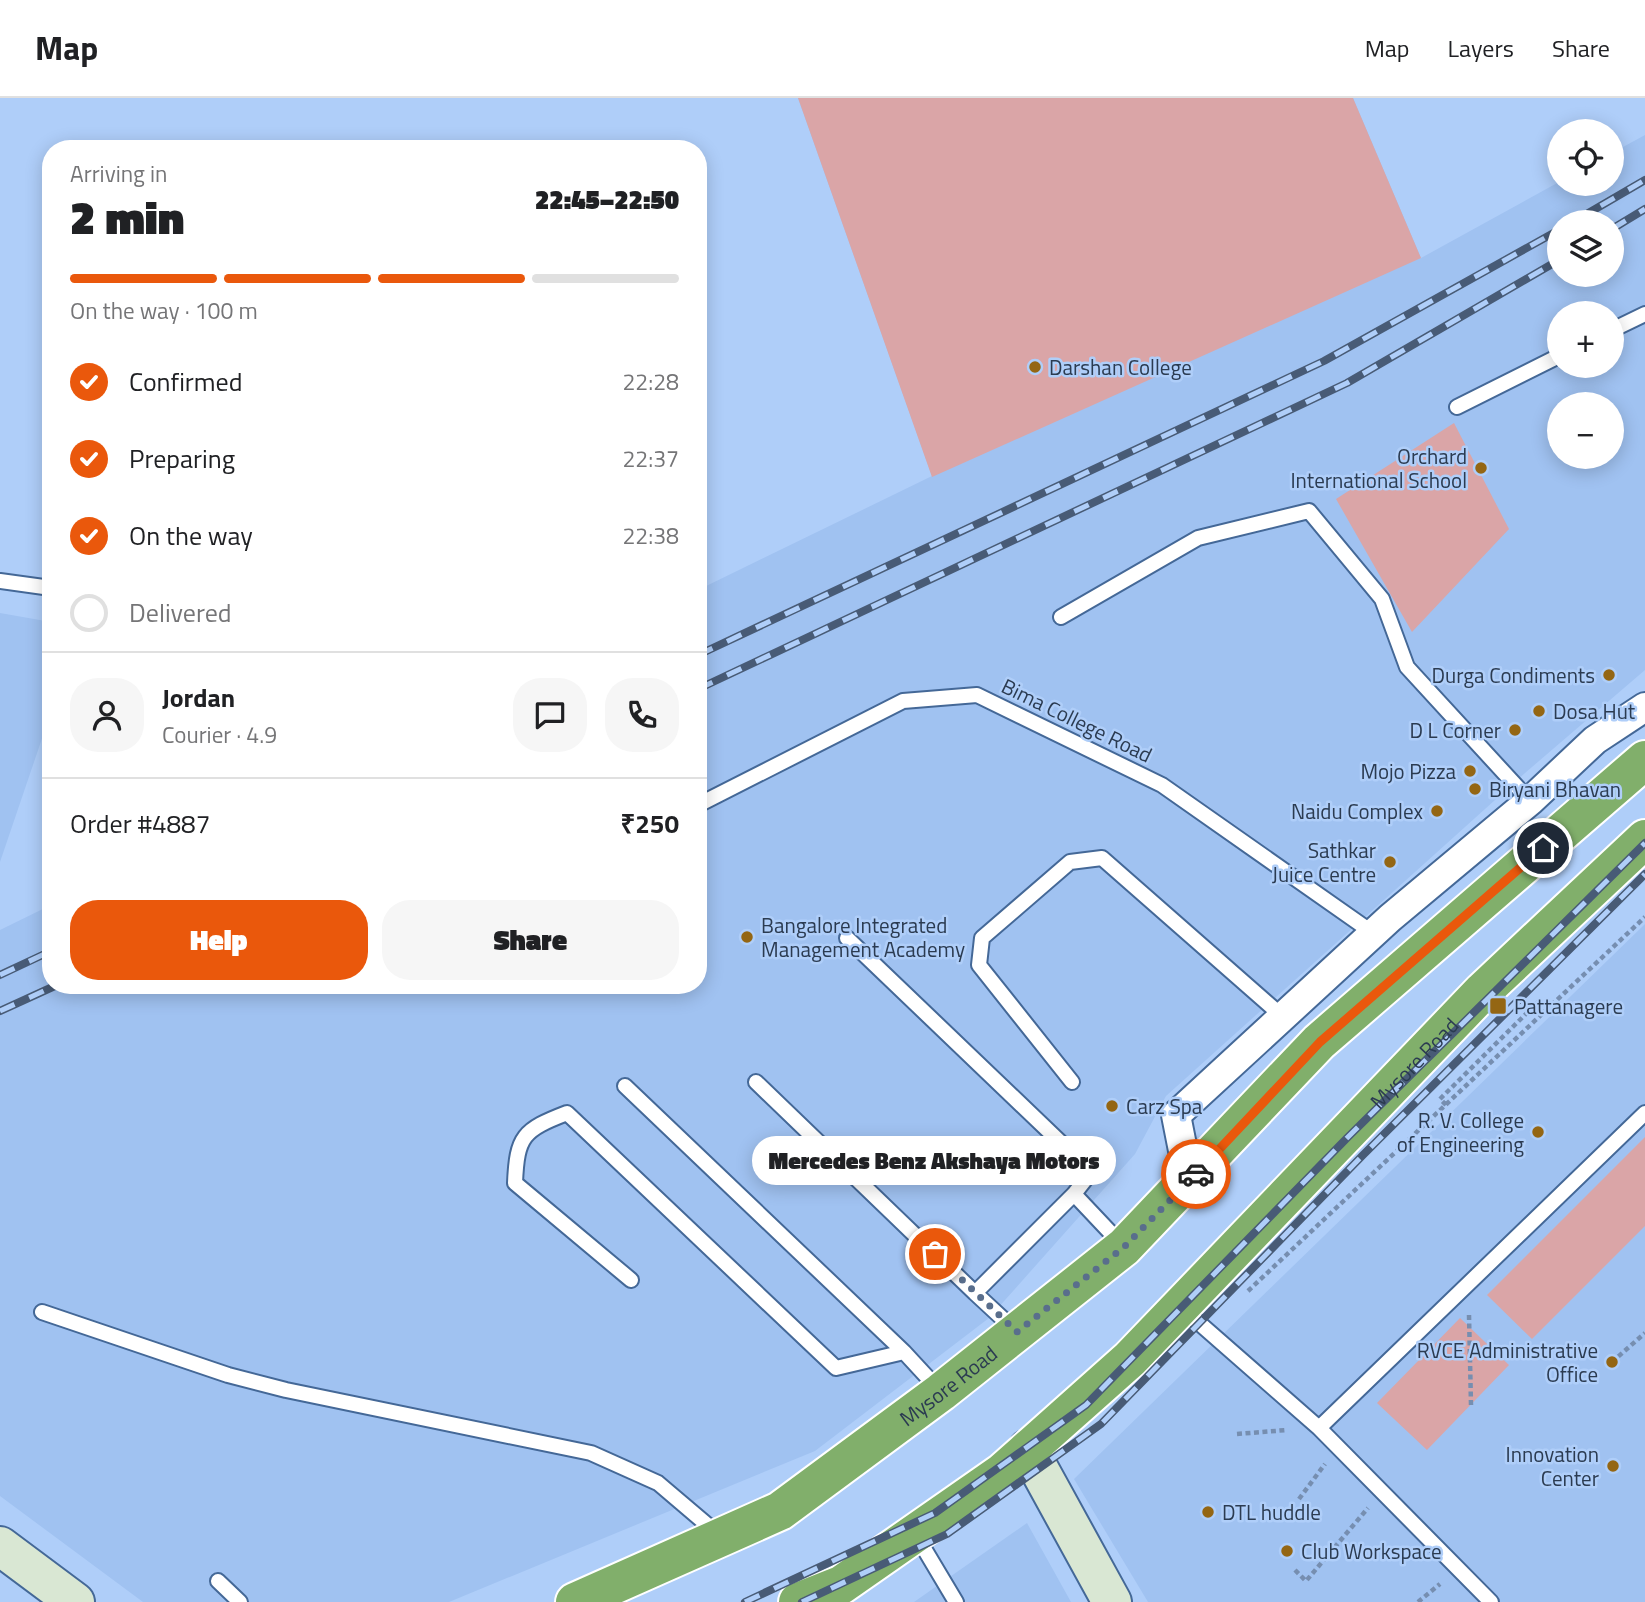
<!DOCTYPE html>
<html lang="en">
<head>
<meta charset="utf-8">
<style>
  :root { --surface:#fff; --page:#f6f6f6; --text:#202124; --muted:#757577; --line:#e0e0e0; --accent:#ea580c }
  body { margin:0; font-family:"Titillium Web",sans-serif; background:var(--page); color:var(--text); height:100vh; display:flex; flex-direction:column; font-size:26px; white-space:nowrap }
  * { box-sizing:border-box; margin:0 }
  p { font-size:23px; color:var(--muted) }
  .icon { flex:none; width:38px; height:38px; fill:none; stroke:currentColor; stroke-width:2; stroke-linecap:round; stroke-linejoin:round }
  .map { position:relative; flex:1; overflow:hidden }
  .sheet { position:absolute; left:42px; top:42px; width:665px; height:854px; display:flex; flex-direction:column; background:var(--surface); border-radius:28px; box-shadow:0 4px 18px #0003 }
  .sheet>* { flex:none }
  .buttons { position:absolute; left:1547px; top:21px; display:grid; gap:14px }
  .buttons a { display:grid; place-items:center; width:77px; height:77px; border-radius:50%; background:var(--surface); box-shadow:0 4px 18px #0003; font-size:35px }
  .pin { position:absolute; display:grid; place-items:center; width:60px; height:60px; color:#fff; margin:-30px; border:4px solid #fff; border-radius:50%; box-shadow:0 2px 7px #0007 }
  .courier { position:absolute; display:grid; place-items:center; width:70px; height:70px; margin:-35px; border:5px solid #ea580c; border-radius:50%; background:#fff; color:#222; box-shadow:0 2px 9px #0007 }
  .bubble { position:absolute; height:49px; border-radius:24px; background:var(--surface); box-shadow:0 4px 18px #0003; font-size:23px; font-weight:800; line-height:49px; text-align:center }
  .summary em { font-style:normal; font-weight:800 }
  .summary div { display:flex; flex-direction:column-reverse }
  .summary { display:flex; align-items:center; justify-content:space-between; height:119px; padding:0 28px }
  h1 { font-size:46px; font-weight:800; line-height:52px }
  .bar { display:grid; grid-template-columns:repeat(4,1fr); gap:10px 7px; align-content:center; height:84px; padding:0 28px }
  .bar i { height:9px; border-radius:5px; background:var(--line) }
  .bar .active { background:var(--accent) }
  .bar p { grid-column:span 4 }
  .line { display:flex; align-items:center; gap:18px; padding:0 28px; border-top:2px solid var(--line) }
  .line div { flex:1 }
  .round { display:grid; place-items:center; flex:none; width:74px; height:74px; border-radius:28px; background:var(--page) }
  ol { padding:0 28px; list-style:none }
  li { display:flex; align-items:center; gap:21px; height:77px }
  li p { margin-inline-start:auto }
  li .icon { padding:7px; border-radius:50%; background:var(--accent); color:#fff; stroke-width:4 }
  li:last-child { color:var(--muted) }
  li i { width:38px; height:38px; border:4px solid var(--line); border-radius:50% }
  .primary-button { display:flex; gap:14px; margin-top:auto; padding:14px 28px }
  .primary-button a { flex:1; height:80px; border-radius:28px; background:var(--accent); color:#fff; font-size:28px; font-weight:800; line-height:80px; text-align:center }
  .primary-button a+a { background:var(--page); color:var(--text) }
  header { display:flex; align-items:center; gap:42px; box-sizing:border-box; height:98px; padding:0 35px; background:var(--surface); border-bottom:2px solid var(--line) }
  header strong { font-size:33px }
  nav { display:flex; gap:38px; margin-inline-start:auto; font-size:24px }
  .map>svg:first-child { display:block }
  .built { fill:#a0c2f1; fill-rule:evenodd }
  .green { fill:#daa5a7 }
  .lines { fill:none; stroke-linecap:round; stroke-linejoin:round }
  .lane-casing { stroke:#446897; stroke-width:18 }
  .street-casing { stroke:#446897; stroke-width:32 }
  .secondary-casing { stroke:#446897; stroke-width:42 }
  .highway-casing { stroke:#fff; stroke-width:42 }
  .path { stroke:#768eb0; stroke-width:4.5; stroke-dasharray:5 3.5; stroke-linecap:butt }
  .lane { stroke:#fff; stroke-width:14 }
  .street { stroke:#fff; stroke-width:28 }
  .secondary { stroke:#d9e7d3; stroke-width:38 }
  .highway { stroke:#81af6b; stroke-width:38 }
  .rail-casing { stroke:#485b76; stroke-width:8 }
  .rail { stroke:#afcef9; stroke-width:5; stroke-dasharray:16; stroke-linecap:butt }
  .done { stroke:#596e8c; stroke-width:7; stroke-dasharray:0 12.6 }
  .route { stroke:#ea580c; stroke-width:9 }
  .poi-dot { fill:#946613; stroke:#afcef9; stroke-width:2.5 }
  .labels { text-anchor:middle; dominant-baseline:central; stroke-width:5; stroke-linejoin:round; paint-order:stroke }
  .poi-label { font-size:21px; fill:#2b3b51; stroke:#afcef9; text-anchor:end }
  .street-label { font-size:21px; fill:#2b3b51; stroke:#afcef9 }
</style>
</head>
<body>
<header>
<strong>Map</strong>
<nav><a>Map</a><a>Layers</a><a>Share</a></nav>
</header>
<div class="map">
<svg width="1645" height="1504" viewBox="0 0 1645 1504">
  <rect width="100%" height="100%" fill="#afcef9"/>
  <!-- built -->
  <path class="built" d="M798,0H1353L1421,160L1559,84L1612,86V55L1645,37V572L1525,675L1166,998L1135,1056L989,1220L815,1353L449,1504H143L0,1398V832L51,807V887H698V492L932,378ZM1559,124H1612V177H1559ZM1559,215H1612V268H1559ZM1559,306H1612V359H1559Z
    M0,515L51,524V614L0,764Z
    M1645,826V1504H1148L1074,1381Z
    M1027,1425L1071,1504H914Z"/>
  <!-- green -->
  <path class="green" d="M798,0H1353L1421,160L932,379Z
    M1454,325L1509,431L1412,534L1336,401Z
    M1645,1039V1128L1532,1241L1487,1197Z
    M1460,1220L1509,1267L1427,1352L1377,1305Z"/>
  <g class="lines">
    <!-- lane casing -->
    <g class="lane-casing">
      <path id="lane" d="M1612,232L1645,216
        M1457,309L1559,258
        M0,483L51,490
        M1061,519L1198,440L1309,413L1382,501L1407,569L1530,703
        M698,707L903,603L977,597L1162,687L1373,835
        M847,840L1081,1064L1085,1082L1074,1096
        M756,984L975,1195L1074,1096L1124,1149
        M1072,984L979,867L982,840L1070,764L1102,760L1282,918
        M625,988L904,1254
        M631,1182L515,1085C517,1038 523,1032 567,1015L836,1270L904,1254L940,1293
        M975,1195L1016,1233
        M1182,1210L1319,1330L1491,1504
        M42,1214L228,1277L286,1292L591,1355L658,1385L718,1436
        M1319,1330L1645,1015
        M916,1437L956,1504
        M218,1483L240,1504"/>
    </g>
    <!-- street casing -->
    <g class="street-casing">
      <path id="street" d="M1189,1083L1176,1017L1390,820L1530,703L1595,642L1645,609"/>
    </g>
    <!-- secondary casing -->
    <g class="secondary-casing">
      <path id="secondary" d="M1028,1351L1112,1504
        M0,1448L75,1504"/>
    </g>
    <!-- highway casing -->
    <g class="highway-casing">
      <g id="highway">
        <path id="s1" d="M575,1504L780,1413L941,1294L1124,1149L1319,944L1645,662"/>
        <path id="s2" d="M798,1504L841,1487L1003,1374L1130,1261L1483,893L1645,741"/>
      </g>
    </g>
    <!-- path -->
    <path class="path" d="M1446,1007L1440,1001L1540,902
      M1248,1193L1645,819
      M1469,1217L1471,1307
      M1612,1264L1645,1235
      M1237,1336L1287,1332
      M1299,1401L1325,1366
      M1295,1472L1306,1483L1368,1410
      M1418,1504L1440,1486"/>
    <!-- lane -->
    <use href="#lane" class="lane"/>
    <!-- street -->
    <use href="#street" class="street"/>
    <!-- secondary -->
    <use href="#secondary" class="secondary"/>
    <!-- highway -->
    <use href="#highway" class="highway"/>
    <!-- rail casing -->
    <g class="rail-casing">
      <path id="rail" d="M1573,124L1645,82
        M1612,131L1645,111
        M698,557L1324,263L1559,132
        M698,591L1347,285L1559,162
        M0,877L51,853
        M0,913L57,887
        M745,1504L935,1415L1086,1307L1347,1040L1645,745
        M802,1504L947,1436L1101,1326L1363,1057L1645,776"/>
    </g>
    <!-- rail -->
    <use href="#rail" class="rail"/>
  </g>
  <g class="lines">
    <!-- done -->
    <path class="done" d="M935,1156L1017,1234L1124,1149L1196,1076"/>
    <!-- route -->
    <path class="route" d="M1196,1076L1320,944L1543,750"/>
  </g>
  <!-- markers -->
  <g class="poi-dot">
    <circle cx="1035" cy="269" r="7"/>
    <circle cx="1481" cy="370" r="7"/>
    <circle cx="1609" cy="577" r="7"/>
    <circle cx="1539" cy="613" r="7"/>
    <circle cx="1515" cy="632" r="7"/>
    <circle cx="1470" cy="673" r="7"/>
    <circle cx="1475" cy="691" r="7"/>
    <circle cx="1437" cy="713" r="7"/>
    <circle cx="1390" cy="764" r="7"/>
    <circle cx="747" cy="839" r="7"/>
    <rect x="1489" y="899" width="18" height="18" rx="3.5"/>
    <circle cx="1112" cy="1008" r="7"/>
    <circle cx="1538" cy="1034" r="7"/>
    <circle cx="1612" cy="1264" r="7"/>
    <circle cx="1613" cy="1368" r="7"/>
    <circle cx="1208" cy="1414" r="7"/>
    <circle cx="1287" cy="1453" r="7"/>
  </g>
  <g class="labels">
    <!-- poi labels -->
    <g class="poi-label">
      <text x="1049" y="269" text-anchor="start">Darshan College</text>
      <text x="1467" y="358">Orchard<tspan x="1467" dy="24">International School</tspan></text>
      <text x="1595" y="577">Durga Condiments</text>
      <text x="1553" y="613" text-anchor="start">Dosa Hut</text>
      <text x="1501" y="632">D L Corner</text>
      <text x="1456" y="673">Mojo Pizza</text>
      <text x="1489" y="691" text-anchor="start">Biryani Bhavan</text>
      <text x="1423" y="713">Naidu Complex</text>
      <text x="1376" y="752">Sathkar<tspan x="1376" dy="24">Juice Centre</tspan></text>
      <text x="761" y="827" text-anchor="start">Bangalore Integrated<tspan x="761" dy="24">Management Academy</tspan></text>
      <text x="1514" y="908" text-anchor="start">Pattanagere</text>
      <text x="1126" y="1008" text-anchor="start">Carz Spa</text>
      <text x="1524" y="1022">R. V. College<tspan x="1524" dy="24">of Engineering</tspan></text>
      <text x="1598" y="1252">RVCE Administrative<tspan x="1598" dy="24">Office</tspan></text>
      <text x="1599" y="1356">Innovation<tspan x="1599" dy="24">Center</tspan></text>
      <text x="1222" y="1414" text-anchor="start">DTL huddle</text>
      <text x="1301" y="1453" text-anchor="start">Club Workspace</text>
    </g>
    <!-- street labels -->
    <g class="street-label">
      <text transform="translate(1077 622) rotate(26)">Bima College Road</text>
      <text stroke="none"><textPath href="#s2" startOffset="824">Mysore Road</textPath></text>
      <text stroke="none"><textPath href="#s1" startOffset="434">Mysore Road</textPath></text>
    </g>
  </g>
</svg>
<div class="buttons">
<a><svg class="icon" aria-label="locate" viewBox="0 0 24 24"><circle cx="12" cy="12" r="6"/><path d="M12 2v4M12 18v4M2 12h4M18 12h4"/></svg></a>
<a><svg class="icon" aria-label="layers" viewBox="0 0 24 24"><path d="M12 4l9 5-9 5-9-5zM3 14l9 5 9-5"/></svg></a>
<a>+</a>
<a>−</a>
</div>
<div class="pin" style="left:935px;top:1156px;background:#ea580c"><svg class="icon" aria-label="bag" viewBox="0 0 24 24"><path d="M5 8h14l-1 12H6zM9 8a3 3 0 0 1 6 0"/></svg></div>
<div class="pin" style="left:1543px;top:750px;background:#1f2937"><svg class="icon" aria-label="home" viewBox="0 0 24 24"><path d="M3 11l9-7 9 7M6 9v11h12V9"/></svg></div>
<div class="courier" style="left:1196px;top:1076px"><svg class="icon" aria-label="car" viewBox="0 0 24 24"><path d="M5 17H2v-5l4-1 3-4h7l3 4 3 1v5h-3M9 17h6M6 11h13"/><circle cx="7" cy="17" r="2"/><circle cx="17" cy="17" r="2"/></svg></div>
<div class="bubble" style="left:752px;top:1038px;width:364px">Mercedes Benz Akshaya Motors</div>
<section class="sheet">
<div class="summary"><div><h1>2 min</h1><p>Arriving in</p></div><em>22:45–22:50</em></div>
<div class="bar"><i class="active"></i><i class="active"></i><i class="active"></i><i></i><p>On the way · 100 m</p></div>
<ol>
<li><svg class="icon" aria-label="check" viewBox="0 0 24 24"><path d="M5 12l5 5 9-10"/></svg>Confirmed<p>22:28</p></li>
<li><svg class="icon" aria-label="check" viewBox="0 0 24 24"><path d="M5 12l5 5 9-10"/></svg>Preparing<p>22:37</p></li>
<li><svg class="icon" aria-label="check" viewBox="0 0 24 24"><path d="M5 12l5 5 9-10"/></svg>On the way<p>22:38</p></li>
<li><i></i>Delivered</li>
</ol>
<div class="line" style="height:126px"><a class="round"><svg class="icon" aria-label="person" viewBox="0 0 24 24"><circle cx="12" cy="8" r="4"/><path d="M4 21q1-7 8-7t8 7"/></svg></a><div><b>Jordan</b><p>Courier · 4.9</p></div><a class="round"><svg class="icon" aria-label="chat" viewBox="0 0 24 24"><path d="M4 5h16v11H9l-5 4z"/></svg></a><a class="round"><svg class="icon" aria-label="phone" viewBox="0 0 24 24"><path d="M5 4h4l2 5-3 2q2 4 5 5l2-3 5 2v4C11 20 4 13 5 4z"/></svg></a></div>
<div class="line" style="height:91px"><div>Order #4887</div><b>₹250</b></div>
<div class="primary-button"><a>Help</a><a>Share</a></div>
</section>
</div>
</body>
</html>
